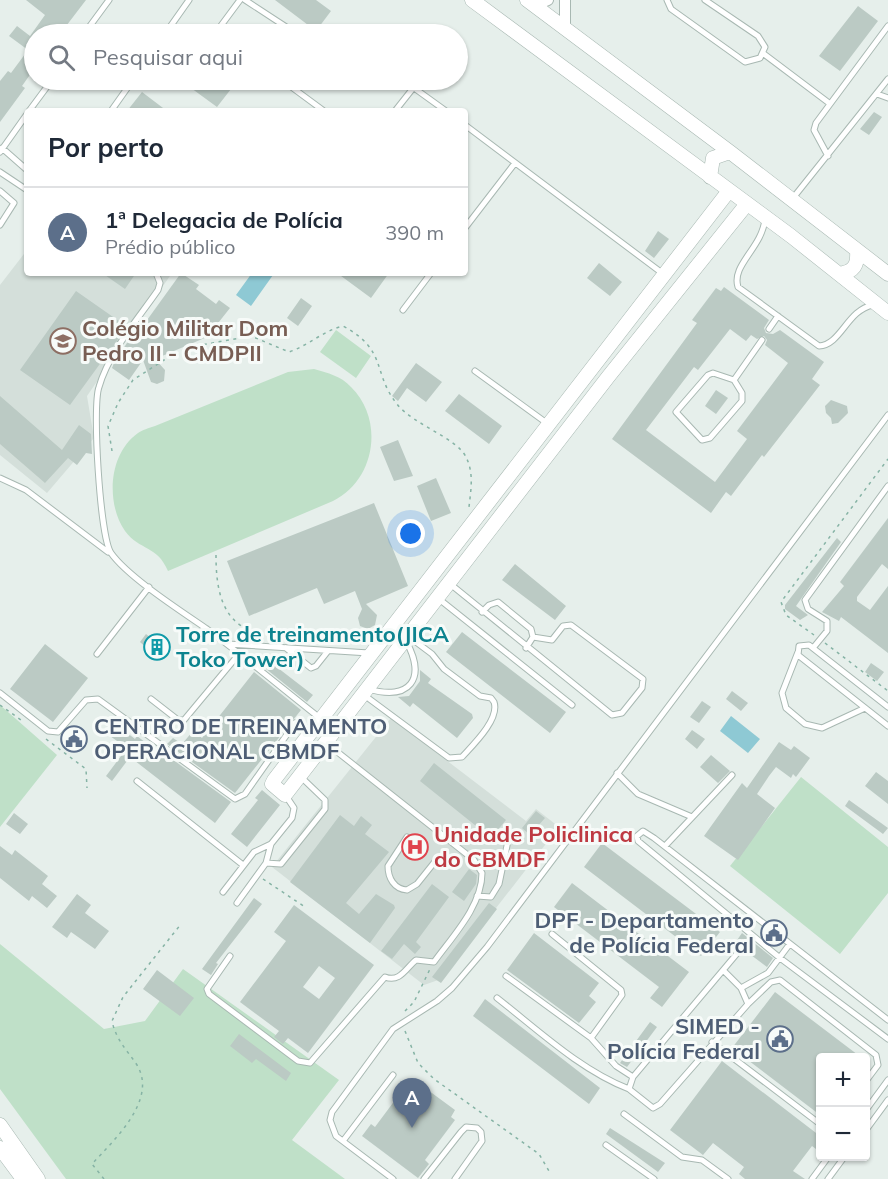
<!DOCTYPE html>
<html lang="pt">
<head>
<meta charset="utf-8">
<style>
	body { margin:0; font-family:Mulish,sans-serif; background:#f2f2f3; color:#1f2937 }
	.controls { position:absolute; right:18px; bottom:18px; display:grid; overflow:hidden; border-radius:6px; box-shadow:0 2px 4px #0004 }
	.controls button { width:54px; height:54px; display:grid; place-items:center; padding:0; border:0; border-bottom:2px solid #e0e1e3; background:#fff; color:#1f2937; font:30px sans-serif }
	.you { position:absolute; left:411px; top:534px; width:21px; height:21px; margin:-15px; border:4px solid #fff; border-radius:50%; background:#1a73e8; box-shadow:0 0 0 9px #1a73e833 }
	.badge { display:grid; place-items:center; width:39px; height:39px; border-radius:50%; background:#7f5249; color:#fff; font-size:20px; font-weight:700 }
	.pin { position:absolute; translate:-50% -50px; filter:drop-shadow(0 2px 3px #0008) }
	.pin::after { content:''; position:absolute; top:32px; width:21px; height:18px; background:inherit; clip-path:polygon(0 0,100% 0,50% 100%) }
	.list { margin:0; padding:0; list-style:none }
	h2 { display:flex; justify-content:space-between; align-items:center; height:78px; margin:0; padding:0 24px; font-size:26px }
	h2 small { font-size:20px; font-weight:400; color:#747a83 }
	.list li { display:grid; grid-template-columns:39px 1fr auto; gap:18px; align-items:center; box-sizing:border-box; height:90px; padding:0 24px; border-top:2px solid #e0e1e3 }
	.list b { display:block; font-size:22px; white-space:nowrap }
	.list p { margin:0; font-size:20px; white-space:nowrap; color:#747a83 }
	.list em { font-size:20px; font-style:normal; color:#747a83 }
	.icon { flex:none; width:33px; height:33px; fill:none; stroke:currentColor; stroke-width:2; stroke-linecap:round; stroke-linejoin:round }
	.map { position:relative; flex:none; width:888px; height:1179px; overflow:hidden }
	.search { position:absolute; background:#fff; box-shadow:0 2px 4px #0004; left:24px; top:24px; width:444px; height:66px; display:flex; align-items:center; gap:15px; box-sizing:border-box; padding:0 21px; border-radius:33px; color:#747a83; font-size:22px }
	.panel { position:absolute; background:#fff; box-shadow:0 2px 4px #0004; left:24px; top:108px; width:444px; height:168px; border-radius:6px }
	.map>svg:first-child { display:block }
	.built { fill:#d4dfda }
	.green { fill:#bfe0c8 }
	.water { fill:#8ec9d4 }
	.building { fill:#bbcac4; fill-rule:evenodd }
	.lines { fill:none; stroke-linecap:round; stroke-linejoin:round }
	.service-casing { stroke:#a8b8b2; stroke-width:7 }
	.minor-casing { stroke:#a8b8b2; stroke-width:12 }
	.tertiary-casing { stroke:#a8b8b2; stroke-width:15 }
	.path { stroke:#86b3a5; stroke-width:1.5; stroke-dasharray:3 4.5; stroke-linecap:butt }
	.service { stroke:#fff; stroke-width:5 }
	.minor { stroke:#fff; stroke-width:10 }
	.tertiary { stroke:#fff; stroke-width:14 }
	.labels { text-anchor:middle; stroke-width:6; stroke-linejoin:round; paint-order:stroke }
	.education-label { font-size:22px; font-weight:bold; fill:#785e54; stroke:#f7fbf9; text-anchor:start }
	.culture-label { font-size:22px; font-weight:bold; fill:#0d838f; stroke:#f7fbf9; text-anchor:start }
	.service-label { font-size:22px; font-weight:bold; fill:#4e5e75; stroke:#f7fbf9; text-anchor:end }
	.health-label { font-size:22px; font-weight:bold; fill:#be3a42; stroke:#f7fbf9; text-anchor:start }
</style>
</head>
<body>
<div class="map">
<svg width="888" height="1179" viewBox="0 0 888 1179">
	<rect width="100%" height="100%" fill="#e6efeb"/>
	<path class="built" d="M 27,250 L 27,273 L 172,273 L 87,396 L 94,438 L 47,493 L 0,455 L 0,285 Z
		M 391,718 L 526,821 L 536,809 L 559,827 L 441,979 L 424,985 L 272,867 Z"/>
	<path class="green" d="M 336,330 L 371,356 L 356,378 L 320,352 Z
		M 314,369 C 328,373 341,376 351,387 C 385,420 375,481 333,501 L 168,571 C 157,545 140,551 125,531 C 106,504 108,454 138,433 C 142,430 149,428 155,426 L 288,372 Z
		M 0,705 L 57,755 L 0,827 Z
		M 801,777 L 888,847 L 888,893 L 840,954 L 730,866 Z
		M 0,944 L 104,1029 L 145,1021 L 183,969 L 339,1080 L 292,1140 L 345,1179 L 66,1179 L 0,1089 Z"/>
	<path class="water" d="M 252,273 L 273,275 L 251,306 L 236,295 Z
		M 731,716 L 760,739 L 748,753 L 720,731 Z"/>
	<path class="building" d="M 26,0 L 86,0 L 60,34 L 34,34 L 34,69 L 22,86 L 25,88 L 0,122 L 0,81 L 8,71 L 11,73 L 28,50 L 9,36 L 17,26 L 30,36 L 45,15 Z
		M 275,0 L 316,0 L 331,11 L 316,31 Z
		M 858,6 L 878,21 L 840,71 L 819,56 Z
		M 180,80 L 238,80 L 217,107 Z
		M 142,92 L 167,111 L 127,111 Z
		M 874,112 L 882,117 L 869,135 L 860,129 Z
		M 658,231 L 669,239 L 654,258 L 645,251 Z
		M 599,263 L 622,282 L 610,296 L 587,278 Z
		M 102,273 L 136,273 L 125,289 Z
		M 181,273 L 199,285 L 196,289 L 216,304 L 219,300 L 230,308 L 207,337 L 155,359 L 165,370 L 164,381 L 157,384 L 151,382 L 143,360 L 129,380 L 112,368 L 114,363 L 134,332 L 137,334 Z
		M 337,273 L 389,273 L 371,298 Z
		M 724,287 L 769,320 L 764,328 L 766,333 L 773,334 L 780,330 L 824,362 L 812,379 L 820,385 L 764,457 L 762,455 L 731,496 L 726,492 L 711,513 L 612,439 L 697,323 L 692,320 L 716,288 L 721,291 ZM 730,329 L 746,341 L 751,335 L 757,339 L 764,336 L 767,340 L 765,345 L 788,363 L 737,431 L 747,439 L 715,482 L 646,430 L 694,367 L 698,370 Z
		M 76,291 L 126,326 L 104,362 L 102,361 L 70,405 L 20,370 Z
		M 301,298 L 312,306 L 298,326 L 287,318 Z
		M 416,363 L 442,382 L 426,402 L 407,388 L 398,401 L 392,396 Z
		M 716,390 L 728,398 L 716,414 L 705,406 Z
		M 459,394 L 502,426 L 489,444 L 445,411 Z
		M 0,396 L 62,450 L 79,425 L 91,434 L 92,454 L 86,453 L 77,465 L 68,458 L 45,483 L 0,444 Z
		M 831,400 L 847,406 L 848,413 L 838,423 L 832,424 L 831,418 L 826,413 L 825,406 Z
		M 398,440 L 413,476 L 394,481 L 380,447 Z
		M 436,478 L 451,513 L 431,521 L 417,486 Z
		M 374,503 L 408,586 L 366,604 L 377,615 L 375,625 L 368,629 L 360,626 L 358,618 L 362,609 L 355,591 L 324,604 L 317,588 L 249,616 L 227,561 Z
		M 888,518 L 888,569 L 882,564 L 857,597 L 857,601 L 870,610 L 888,586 L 888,653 L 841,617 L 839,621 L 822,612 L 844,586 L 840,582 Z
		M 837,538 L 841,542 L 796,606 L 808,615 L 800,620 L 785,609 L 785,605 Z
		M 515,564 L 566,606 L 555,620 L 502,580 Z
		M 462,632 L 566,712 L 550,733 L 446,652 Z
		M 146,634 L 152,639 L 155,635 L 169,646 L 159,659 L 140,642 Z
		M 45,644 L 88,678 L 53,722 L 10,689 Z
		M 265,658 L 313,695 L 307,702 L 260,664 Z
		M 871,663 L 884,672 L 877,681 L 865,672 Z
		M 420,670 L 431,679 L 428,683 L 472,714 L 473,718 L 457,738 L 413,703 L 410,707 L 398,697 L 409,696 L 420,681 Z
		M 254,672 L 301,710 L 235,793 L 167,744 L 173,738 L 182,744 L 193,731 L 202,738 Z
		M 732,691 L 748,703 L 741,711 L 726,699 Z
		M 702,701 L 711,707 L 699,723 L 690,717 Z
		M 118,726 L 135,739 L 137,736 L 159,753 L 161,751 L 231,802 L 215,823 L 130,757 L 112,781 L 106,776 L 127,748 L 110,736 Z
		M 692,730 L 705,739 L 697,749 L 685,739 Z
		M 779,742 L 791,750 L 794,746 L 810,758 L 796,777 L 793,774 L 791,778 L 776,767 L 769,776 L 757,794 L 775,808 L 738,860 L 704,836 L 742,783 L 747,788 Z
		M 711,755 L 730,771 L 718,783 L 700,767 Z
		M 434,763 L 506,820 L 491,838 L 420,781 Z
		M 876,772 L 888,781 L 888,804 L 865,786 Z
		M 262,790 L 280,805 L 247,847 L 231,834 L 258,800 L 255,798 Z
		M 849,800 L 888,828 L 883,834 L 845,806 Z
		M 536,811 L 545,818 L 530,835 L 522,828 Z
		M 14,813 L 28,824 L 20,834 L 6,824 Z
		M 340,815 L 354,826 L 361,816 L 372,825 L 365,834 L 389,852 L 346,903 L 359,914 L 376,894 L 394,905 L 395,908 L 370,943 L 290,882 Z
		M 602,843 L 720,932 L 701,956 L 584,867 Z
		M 0,846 L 12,855 L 15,850 L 48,876 L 42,884 L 57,896 L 47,908 L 32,896 L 29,901 L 0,878 Z
		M 469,869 L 477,875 L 476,884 L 464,901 L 452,892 Z
		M 572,883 L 689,972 L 662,1007 L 650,998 L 659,987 L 554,907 Z
		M 432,884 L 449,897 L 416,942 L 421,947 L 415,954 L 404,944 L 392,959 L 381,951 Z
		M 77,894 L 91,905 L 85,913 L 109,931 L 95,949 L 71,932 L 67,938 L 52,927 Z
		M 254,898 L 262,904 L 216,963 L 218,964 L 211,975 L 202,969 Z
		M 489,903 L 497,909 L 441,983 L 432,977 Z
		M 294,905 L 374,965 L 308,1053 L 288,1038 L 283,1044 L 274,1037 L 279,1031 L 240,1002 L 286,941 L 274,932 ZM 319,966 L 335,978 L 319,999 L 303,987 Z
		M 534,933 L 599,983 L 589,996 L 596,1002 L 579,1023 L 507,970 Z
		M 742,933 L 773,958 L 767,967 L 735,943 Z
		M 157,970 L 194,998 L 180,1016 L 143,989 Z
		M 775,992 L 862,1058 L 820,1058 L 820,1115 L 732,1048 Z
		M 485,999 L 600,1088 L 589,1104 L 473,1016 Z
		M 650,1022 L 657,1027 L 627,1067 L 620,1063 Z
		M 239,1034 L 291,1073 L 286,1081 L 256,1059 L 252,1063 L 230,1046 Z
		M 722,1061 L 820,1136 L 820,1152 L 812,1146 L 793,1171 L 805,1179 L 745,1179 L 739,1174 L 744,1167 L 713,1143 L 703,1155 L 670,1130 Z
		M 421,1085 L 455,1110 L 451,1117 L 455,1120 L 425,1160 L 429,1164 L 418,1178 L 362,1136 L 371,1124 L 375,1127 L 401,1092 L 405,1096 L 412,1087 L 416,1091 Z
		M 610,1128 L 665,1163 L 658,1172 L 606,1134 Z"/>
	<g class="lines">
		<g class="service-casing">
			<path id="service" d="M 245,0 L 297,34
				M 667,0 L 671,9 L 745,62 L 760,58 L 765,47 L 758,36 L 705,0
				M 84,34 L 109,0
				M 165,34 L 189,0
				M 222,34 L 217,31 L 240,0
				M 336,34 L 338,34
				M 764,54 L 829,103
				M 282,80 L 324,111
				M 403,80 L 446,111
				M 877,94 L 888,98
				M 29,111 L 52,80
				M 111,111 L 133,80
				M 395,111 L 414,87
				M 465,125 L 662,273
				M 2,148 L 27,170
				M 0,152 L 27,114
				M 828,156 L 814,130 L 816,123 L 888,26
				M 0,172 L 27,190
				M 0,191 L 14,203 L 0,225
				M 793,198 L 888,79
				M 765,219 C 762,248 731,265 738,287 L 819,346 C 841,345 847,310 873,305
				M 465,228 L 515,163
				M 156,273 L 160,283 L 158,290 C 138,319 109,352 99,387 C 92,406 100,537 111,553 C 128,577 181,611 207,629 C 246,658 283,689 321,719
				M 403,310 L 431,273
				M 769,329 L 778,316
				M 475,371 L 548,424
				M 713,373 L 734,380 L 742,393 L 742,401 L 710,438 L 702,440 L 676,412 L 708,375 Z
				M 734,380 L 762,340
				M 0,478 L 26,490 L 108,552
				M 449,583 L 612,715 L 622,713 L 642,688 L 643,679 L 571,625 L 563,626 L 552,640 L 533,637
				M 439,599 L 572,705
				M 482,612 L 489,605 L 498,602 L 531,629 L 533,637 L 526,648
				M 228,644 L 369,653
				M 286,648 L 311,668 L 316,666 L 328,651
				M 813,648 L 827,631 L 827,621 L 808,609 L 805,600 L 888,486
				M 798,652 L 782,693 L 786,708 L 805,724 L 822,728 L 865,708
				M 97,654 L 149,587
				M 368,689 C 410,701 427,679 406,641
				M 0,693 L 48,731 L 58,732 L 86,700 L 98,699 L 235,799 L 245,794 L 295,723
				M 364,695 L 449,758 L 462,757 C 473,745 500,719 494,702 L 491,698 L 480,696 L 444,669 L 432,654 L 408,636
				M 151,699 L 178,720 L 184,720 L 239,654
				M 888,707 L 809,645 L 799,646 L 798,655 L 888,726
				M 617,773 L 638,794 L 692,817
				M 137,781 L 243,865
				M 407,837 L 388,866 C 388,878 394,889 407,890 L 417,884 L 437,859
				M 665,846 L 732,775
				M 266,863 L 281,864 L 325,809 L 325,800 L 301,777
				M 223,892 L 254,852 L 271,844
				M 477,896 L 491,897 L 499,884 L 509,836
				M 237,903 L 266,863 L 271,844 L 292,818 L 294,808 L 286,796
				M 552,934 L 621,990 L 622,995 L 591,1038
				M 230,956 L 207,989 L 209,994 L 298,1061 L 310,1063 L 385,977 C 400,983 406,968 416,960 L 434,962 C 452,937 482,906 482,873 L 474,860 L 326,743
				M 724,971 L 741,988 L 748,1004 L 660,1104 L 653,1108 L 629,1089 L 633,1077 L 740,950
				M 506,976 L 591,1038 L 616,1066 L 633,1077
				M 741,988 L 768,973 L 789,945
				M 497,998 C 538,1030 580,1070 629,1089
				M 748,1004 L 771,982 L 780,980 L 876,1055 L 878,1065 L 866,1081
				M 888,1020 L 654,838 L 643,831 L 637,836 L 638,841 L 780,958 L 888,1039
				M 712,1042 L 820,1124
				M 866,1110 L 888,1080
				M 624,1114 L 682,1157 L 702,1160 L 728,1179
				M 866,1130 L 888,1100
				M 343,1141 L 393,1075
				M 606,1145 L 654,1179
				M 393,1179 L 336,1136 L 330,1120 L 332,1112 L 393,1029 L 437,1001 L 452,988 L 487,947 L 888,415
				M 424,1179 L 461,1132 L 466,1127 L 477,1128 L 481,1132 L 482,1141 L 455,1179
				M 812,1179 L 829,1156
				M 828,1179 L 845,1156"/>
		</g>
		<g class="minor-casing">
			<path id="minor" d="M 535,6 L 548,0
				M 565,29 L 565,0"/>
		</g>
		<g class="tertiary-casing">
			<path id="tertiary" d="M 472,0 L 791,236 L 888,313
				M 527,0 L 730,152 L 888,274
				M 710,177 L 713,158 L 730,152
				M 728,192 L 274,780 L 272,784 L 285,795 L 608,377 L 746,205
				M 839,274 C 854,272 858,265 857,251
				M 0,1125 L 38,1179
				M 0,1148 L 23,1179"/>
		</g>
		<path class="path" d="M 112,451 L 108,426 L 118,403 L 133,380 L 164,360 L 201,345 L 251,336 L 289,352 C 309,345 323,331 343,326 C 388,350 372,373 397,404 C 412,424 457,438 466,457 C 474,473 471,489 469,507
			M 216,555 C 216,585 220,620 252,631 L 354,639 L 370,637
			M 814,635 L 786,615 L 781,602 L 888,459
			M 825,643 L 888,691
			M 0,705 L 21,720
			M 46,739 L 86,769 L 87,788
			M 263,879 L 305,907
			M 405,1011 L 414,1002 L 430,969
			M 405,1031 L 418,1063 L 434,1079 L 539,1154 L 549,1171
			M 104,1179 L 92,1164 C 114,1140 158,1100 137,1065 C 127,1050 116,1040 112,1021 L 123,997 L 181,924"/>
		<use href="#service" class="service"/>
		<use href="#minor" class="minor"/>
		<use href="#tertiary" class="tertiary"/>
	</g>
	<defs>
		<g id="university-ring" transform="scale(1.35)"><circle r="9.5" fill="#f7fbf9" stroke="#8d6e63" stroke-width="1.5"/><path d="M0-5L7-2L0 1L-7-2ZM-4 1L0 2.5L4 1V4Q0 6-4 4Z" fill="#8d6e63"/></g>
		<g id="building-ring" transform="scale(1.35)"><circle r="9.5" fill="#f7fbf9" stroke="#0f9aa8" stroke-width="1.5"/><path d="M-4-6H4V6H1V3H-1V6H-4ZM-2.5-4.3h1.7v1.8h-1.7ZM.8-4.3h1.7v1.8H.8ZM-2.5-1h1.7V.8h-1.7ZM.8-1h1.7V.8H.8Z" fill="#0f9aa8"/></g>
		<g id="civic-ring" transform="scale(1.35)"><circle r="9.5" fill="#f7fbf9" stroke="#5c6f8a" stroke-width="1.5"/><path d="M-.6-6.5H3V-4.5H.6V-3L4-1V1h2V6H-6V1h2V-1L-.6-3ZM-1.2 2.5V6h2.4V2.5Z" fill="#5c6f8a"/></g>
		<g id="hospital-ring" transform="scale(1.35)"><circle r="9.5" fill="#f7fbf9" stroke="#e0444e" stroke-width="1.5"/><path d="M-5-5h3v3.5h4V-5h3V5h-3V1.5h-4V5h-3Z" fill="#e0444e"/></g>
	</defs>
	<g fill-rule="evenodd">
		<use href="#university-ring" x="63" y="341"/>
		<use href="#building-ring" x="157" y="647"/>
		<use href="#civic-ring" x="74" y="739"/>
		<use href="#hospital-ring" x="415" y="847"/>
		<use href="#civic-ring" x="774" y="933"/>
		<use href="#civic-ring" x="780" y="1039"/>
	</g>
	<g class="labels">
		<g class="education-label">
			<text x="82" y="336">Colégio Militar Dom<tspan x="82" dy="25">Pedro II - CMDPII</tspan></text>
		</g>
		<g class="culture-label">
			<text x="176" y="642">Torre de treinamento(JICA<tspan x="176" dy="25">Toko Tower)</tspan></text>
		</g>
		<g class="service-label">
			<text x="94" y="734" text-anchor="start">CENTRO DE TREINAMENTO<tspan x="94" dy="25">OPERACIONAL CBMDF</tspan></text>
			<text x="754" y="928">DPF - Departamento<tspan x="754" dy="25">de Polícia Federal</tspan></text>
			<text x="760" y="1034">SIMED -<tspan x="760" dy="25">Polícia Federal</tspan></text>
		</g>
		<g class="health-label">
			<text x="434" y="842">Unidade Policlinica<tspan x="434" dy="25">do CBMDF</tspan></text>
		</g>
	</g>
</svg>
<div class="controls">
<button>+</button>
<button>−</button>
</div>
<div class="you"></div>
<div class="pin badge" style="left:412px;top:1128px;background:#5c6f8a">A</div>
<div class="search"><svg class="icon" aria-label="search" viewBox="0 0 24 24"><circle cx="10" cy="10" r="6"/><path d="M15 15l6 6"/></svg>Pesquisar aqui</div>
<section class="panel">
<h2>Por perto<small></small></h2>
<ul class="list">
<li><span class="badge" style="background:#5c6f8a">A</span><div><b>1ª Delegacia de Polícia</b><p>Prédio público</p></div><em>390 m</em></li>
</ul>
</section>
</div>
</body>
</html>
